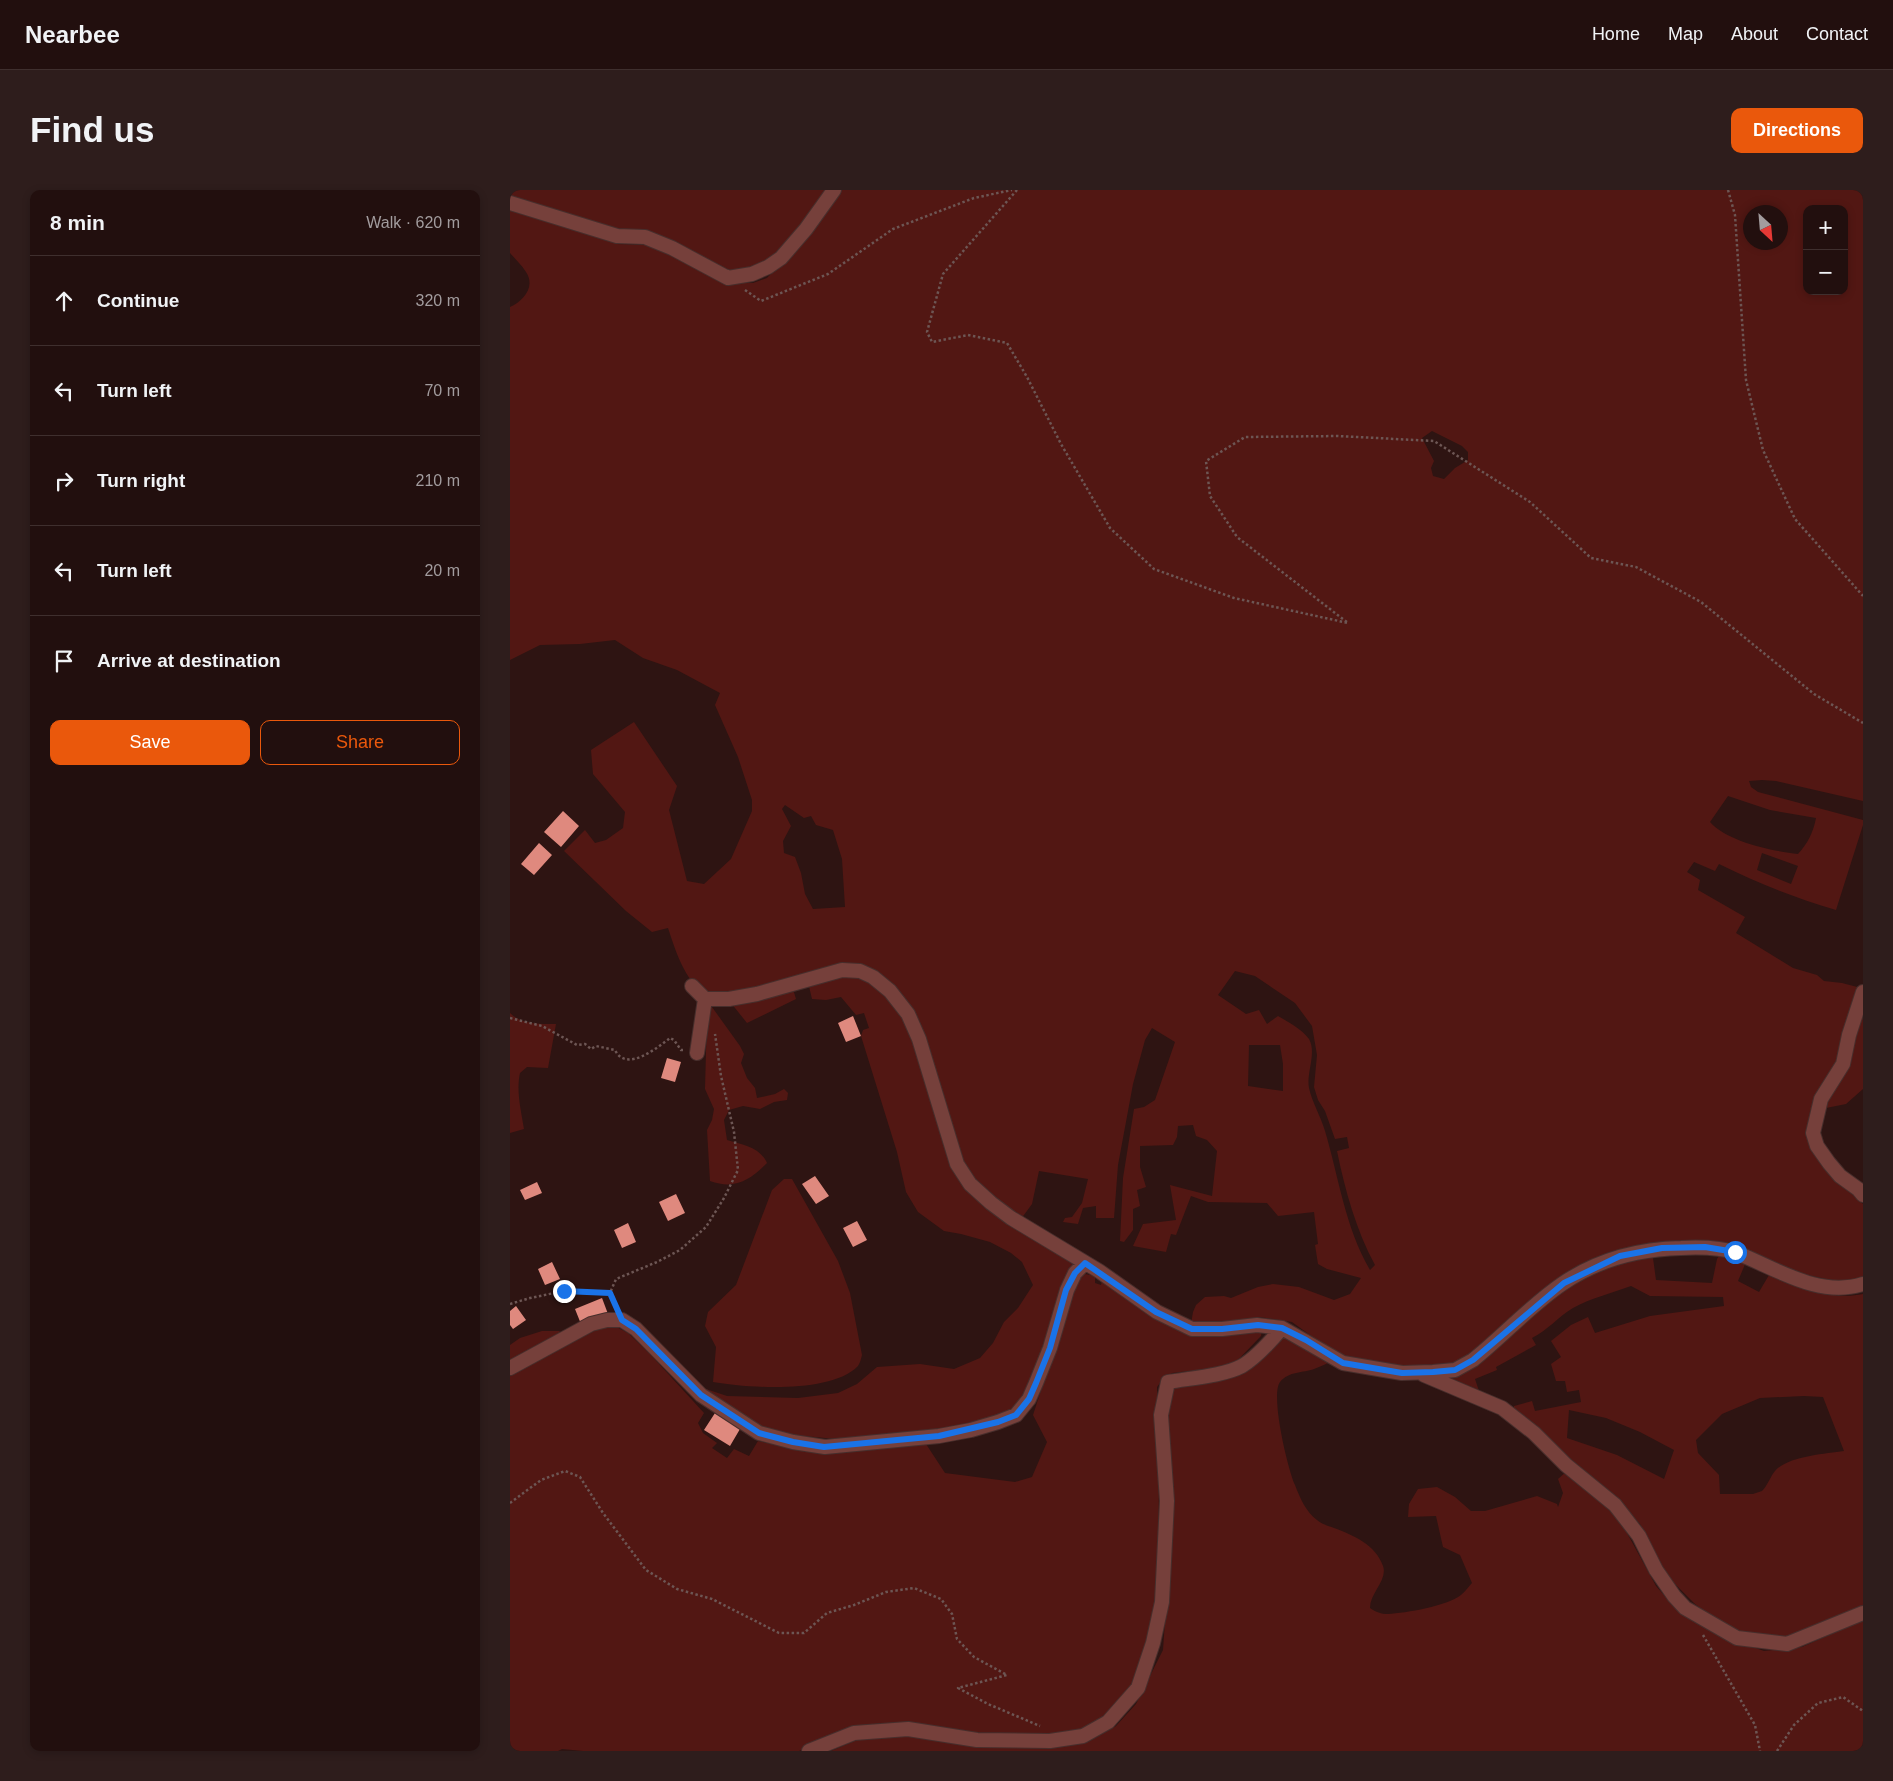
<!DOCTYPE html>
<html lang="en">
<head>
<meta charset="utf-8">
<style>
	body { margin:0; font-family:Arial,sans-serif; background:#2e1d1c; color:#f1f3f6 }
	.controls { position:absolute; right:15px; top:15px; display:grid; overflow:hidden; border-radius:10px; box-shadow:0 2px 8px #0003 }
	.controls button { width:45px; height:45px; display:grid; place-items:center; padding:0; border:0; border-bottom:1px solid #3f2f2e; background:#220f0e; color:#f1f3f6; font:25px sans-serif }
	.compass { position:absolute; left:1233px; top:15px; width:45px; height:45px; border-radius:50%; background:#220f0e; box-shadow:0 2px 8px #0003; rotate:154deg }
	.stop { position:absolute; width:15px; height:15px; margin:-11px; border:4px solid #1a73e8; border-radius:50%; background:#fff }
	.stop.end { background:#1a73e8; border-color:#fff; box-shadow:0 1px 5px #0008 }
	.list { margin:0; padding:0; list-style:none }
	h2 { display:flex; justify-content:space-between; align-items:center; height:65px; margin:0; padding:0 20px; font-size:21px }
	h2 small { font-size:16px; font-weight:400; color:#a29c9e }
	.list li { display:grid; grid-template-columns:32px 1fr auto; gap:15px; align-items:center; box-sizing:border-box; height:90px; padding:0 20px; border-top:1px solid #3f2f2e }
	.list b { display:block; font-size:19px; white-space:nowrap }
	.list em { font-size:16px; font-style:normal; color:#a29c9e }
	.actions { display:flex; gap:10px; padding:15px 20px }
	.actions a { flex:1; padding:11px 0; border:1px solid #ea580c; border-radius:10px; text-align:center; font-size:18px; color:#ea580c }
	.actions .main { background:#ea580c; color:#fff }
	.icon { flex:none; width:28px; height:28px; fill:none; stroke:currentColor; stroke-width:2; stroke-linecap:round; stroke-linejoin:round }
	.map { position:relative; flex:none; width:1353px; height:1561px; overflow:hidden; border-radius:10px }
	header { display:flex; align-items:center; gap:30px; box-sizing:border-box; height:70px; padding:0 25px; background:#220f0e; border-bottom:1px solid #3f2f2e }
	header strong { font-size:24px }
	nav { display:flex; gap:28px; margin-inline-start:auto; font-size:18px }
	.intro { display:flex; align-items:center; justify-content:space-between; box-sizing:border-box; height:120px; padding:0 30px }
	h1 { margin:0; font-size:35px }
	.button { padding:12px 22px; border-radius:10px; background:#ea580c; color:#fff; font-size:18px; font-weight:700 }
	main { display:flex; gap:30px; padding:0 30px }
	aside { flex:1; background:#220f0e; border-radius:10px; box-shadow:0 2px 8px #0003 }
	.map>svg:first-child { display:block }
	.green { fill:#521713; fill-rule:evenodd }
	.building { fill:#df897e }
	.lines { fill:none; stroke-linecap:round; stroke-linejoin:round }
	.minor-casing { stroke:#472e2c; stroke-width:16 }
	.path { stroke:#6d5654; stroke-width:2.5; stroke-dasharray:2.5 2.5; stroke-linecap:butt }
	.minor { stroke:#76403b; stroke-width:14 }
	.route { stroke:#1a73e8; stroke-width:6 }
</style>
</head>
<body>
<header>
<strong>Nearbee</strong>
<nav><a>Home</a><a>Map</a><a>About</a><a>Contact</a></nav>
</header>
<div class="intro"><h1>Find us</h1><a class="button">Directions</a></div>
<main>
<aside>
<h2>8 min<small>Walk · 620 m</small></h2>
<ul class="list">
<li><svg class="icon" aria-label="ahead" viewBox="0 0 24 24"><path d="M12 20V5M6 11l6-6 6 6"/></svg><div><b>Continue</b></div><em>320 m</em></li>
<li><svg class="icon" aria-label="left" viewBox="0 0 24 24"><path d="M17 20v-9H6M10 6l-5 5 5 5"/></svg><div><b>Turn left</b></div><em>70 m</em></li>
<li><svg class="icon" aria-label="right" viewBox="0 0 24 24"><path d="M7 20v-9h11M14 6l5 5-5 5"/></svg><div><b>Turn right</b></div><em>210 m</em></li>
<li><svg class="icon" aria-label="left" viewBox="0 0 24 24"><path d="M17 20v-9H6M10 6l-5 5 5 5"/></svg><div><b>Turn left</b></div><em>20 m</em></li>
<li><svg class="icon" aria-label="arrive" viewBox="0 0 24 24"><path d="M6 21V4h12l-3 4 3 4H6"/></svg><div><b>Arrive at destination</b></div></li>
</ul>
<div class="actions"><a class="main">Save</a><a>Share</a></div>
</aside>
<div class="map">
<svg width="1353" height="1561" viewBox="0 0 1353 1561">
	<rect width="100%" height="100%" fill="#2e1412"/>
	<path class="green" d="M 0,0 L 316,0 L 288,39 L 268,63 L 246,77 L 221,84 L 107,42 L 0,8 Z
		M 329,0 L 1353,0 L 1353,611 L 1266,591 L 1252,590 L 1239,591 L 1241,597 L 1248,602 L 1353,630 L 1353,635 L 1326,720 C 1285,708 1247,693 1209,674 L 1205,681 L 1184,672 L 1177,682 L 1190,690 L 1188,700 L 1235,727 L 1226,743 L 1283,778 L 1307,785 L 1314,791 L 1332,793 L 1351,798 L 1326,880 L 1300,921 L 1299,947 L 1336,997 L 1353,1014 L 1353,1088 L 1336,1093 L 1297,1085 L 1269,1077 L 1225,1053 L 1198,1051 L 1084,1074 L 961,1168 L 941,1177 L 888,1177 L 829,1166 L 782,1132 L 750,1127 L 726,1131 L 681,1134 L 683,1122 L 686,1115 L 695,1107 L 714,1106 L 721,1108 L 748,1097 L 763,1094 L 789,1097 L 824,1110 L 840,1104 L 851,1088 L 817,1079 L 808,1074 L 805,1055 L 808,1054 L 804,1022 L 768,1026 L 757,1013 L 698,1012 L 681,1006 L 666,1045 L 661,1044 L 656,1062 L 623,1056 L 633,1034 L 666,1030 L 660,995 L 702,1006 L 707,961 L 697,950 L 686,946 L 683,935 L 668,936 L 667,947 L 663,955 L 630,956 L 630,977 L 636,997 L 627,1000 L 630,1016 L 623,1019 L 623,1040 L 614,1052 L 610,1051 L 613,988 L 624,919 L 634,917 L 645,910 L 665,852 L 642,838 L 635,850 L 623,894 L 608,975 L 604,1028 L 586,1028 L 586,1016 L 573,1018 L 568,1034 L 553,1032 L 555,1028 L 562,1027 L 572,1013 L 578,989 L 529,981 L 522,1014 L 511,1029 L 488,1014 L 456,980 L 420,865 L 365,782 C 338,785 311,787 285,791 C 261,794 215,809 194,801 C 175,793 164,756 158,738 L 142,742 L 116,721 L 54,661 L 75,640 L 85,653 L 96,650 L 113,638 L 115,622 L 83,584 L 81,560 L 124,532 L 167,596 L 159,620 L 177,691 L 194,694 L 221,669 L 242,621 L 242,610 L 228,567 L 205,515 L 210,503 L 167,480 L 133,468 L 105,450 L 70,454 L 30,455 L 0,470 L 0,117 C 13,111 26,97 16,82 C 12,75 5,69 0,63 L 0,19 L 76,42 L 107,54 L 138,55 L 164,66 L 212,93 L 243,93 L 257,88 L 299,43 ZM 1297,19 L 1334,19 L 1334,101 L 1297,101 ZM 1240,22 L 1270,22 L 1270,52 L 1240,52 ZM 922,241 L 952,256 L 958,262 L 958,270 L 945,278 L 934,289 L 923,286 L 921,278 L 924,271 L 912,248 ZM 1218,606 L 1260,620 L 1306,628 C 1303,643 1298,653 1288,664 C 1262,661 1218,652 1200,632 ZM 275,615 L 294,628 L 301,626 L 306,635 L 323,640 L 332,669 L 335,717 L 303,719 L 295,704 L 291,683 L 285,667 L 274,663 L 273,651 L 281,636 L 272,619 ZM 1252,663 L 1288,676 L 1281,694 L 1247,680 ZM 725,781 L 745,786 L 785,813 L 802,836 L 807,865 L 804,897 L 808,910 L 815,921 L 825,949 L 837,947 L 839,958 L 827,961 C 835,1000 846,1040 865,1075 L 860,1080 C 835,1037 829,988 815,941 C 811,927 802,912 799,898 C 796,883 807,863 799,849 C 792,839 778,832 768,826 L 757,834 L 749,820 L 736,824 L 708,805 ZM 739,855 L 770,855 L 773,874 L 773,901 L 738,896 Z
		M 325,783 L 354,785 L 375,799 L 397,828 L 446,983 L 563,1071 L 563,1077 L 523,1191 L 499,1227 L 412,1244 L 326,1249 L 261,1243 L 187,1196 L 217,1206 L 288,1208 L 328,1203 L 347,1194 L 367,1177 L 410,1174 L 444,1179 L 470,1168 L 483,1153 L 494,1132 L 508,1118 L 523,1095 L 512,1072 L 501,1063 L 480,1052 L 451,1044 L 434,1041 L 408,1022 L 396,1002 L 387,962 L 351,846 L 353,840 L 359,838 L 354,823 L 346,825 L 331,807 L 316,810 L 302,809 L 298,792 Z
		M 283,799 L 286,809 L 237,833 L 221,813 Z
		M 1353,810 L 1353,899 L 1336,914 L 1311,919 Z
		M 202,817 L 230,856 L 234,864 L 231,873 L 237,888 L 245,898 L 247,908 L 265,904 L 274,899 L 278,903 L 277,910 L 264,912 L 250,919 L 233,916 L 219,920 L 214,930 L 217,950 C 233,955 250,957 257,973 C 240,990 225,1000 200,991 L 197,940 L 202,930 L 204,919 L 195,899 L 197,825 Z
		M 0,823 C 12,835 30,834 46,834 L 38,878 L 17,877 L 10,883 C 6,901 11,920 14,939 L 0,943 Z
		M 274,989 L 282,989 L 328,1071 L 340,1103 L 352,1165 C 351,1169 350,1173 348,1176 C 321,1204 238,1198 203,1192 L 206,1157 L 195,1136 L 198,1122 L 226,1095 L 262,1000 Z
		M 1210,1064 L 1236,1072 L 1228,1091 L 1249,1102 L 1259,1085 C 1288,1096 1322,1111 1353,1104 L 1353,1418 L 1281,1447 L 1249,1448 L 1214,1436 L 1185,1414 L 1163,1392 L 1148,1373 L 1130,1334 L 1098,1301 L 1004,1220 L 1004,1216 L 1022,1211 L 1025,1221 L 1071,1212 L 1069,1200 L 1057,1202 L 1055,1191 L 1046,1191 L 1041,1174 L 1051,1167 L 1041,1151 L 1061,1135 L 1078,1127 L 1085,1143 L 1140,1126 L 1214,1116 L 1213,1107 L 1140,1106 L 1121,1096 C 1102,1103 1081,1108 1063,1118 C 1048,1127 1038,1140 1022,1148 L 1026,1155 L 986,1177 L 987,1180 L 965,1189 L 970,1204 L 934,1186 C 957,1169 981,1151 1004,1134 C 1045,1104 1090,1067 1143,1068 L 1146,1090 L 1202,1093 L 1207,1069 ZM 1294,1206 L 1313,1207 L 1334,1261 C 1315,1264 1278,1266 1265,1281 C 1260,1287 1258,1295 1252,1301 L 1243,1304 L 1210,1304 L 1209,1285 L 1188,1263 L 1186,1250 L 1212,1224 L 1250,1208 ZM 1059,1220 L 1096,1228 L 1130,1242 L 1164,1260 L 1154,1289 L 1107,1265 L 1057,1248 Z
		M 575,1084 L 585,1086 L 585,1093 L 591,1095 L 592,1091 L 618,1109 L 679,1144 L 752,1140 L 751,1146 L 725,1173 L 704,1178 L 662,1183 L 653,1189 L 647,1197 L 649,1291 L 648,1391 L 643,1439 L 638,1460 L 617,1506 L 602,1526 L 572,1541 L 545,1546 L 486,1545 L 384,1533 L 364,1534 L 343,1540 L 289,1561 L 73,1561 L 52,1559 L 48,1561 L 0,1561 L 0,1184 L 77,1138 L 101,1134 L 118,1143 L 139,1163 L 194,1223 L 188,1233 L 193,1243 L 207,1253 L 202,1258 L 217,1268 L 224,1259 L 239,1266 L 248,1251 C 303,1264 360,1258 416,1254 L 435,1283 L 505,1292 L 522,1287 L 537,1252 L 523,1225 L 568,1087 Z
		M 32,1141 L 49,1141 L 54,1144 L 0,1176 L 0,1155 L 10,1148 Z
		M 778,1142 L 819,1170 L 818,1173 C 814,1175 809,1177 804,1179 C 793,1183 779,1181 770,1192 C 760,1205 778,1280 785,1295 C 790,1308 796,1322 807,1330 C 811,1334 819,1336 824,1338 C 843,1345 866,1355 873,1376 C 878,1390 860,1403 860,1418 C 866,1422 871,1424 878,1424 C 896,1423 937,1416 951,1405 C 955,1402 959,1396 962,1393 L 950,1365 L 933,1357 L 926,1326 L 898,1327 L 899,1314 L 908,1299 L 927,1297 L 945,1307 L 961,1321 L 975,1321 L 1027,1306 L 1047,1314 L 1048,1317 L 1053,1303 L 1048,1289 L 1057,1281 L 1098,1317 L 1111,1332 L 1146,1396 L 1159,1411 L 1203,1443 L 1254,1461 L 1292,1457 L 1353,1430 L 1353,1561 L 321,1561 L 354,1547 L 383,1543 L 551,1556 L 580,1551 L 606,1536 L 626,1514 L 653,1460 L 657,1402 L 657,1213 L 663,1196 L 698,1191 Z"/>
	<path class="building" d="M 53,621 L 69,636 L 51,657 L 34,642 Z
		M 29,653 L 42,665 L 24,685 L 11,674 Z
		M 343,826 L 351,846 L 336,852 L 328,833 Z
		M 157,868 L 171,872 L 165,892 L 151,888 Z
		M 305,986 L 319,1006 L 306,1014 L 292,994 Z
		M 27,992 L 32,1003 L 15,1010 L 10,1000 Z
		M 166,1004 L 175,1023 L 158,1031 L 149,1012 Z
		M 347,1031 L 357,1050 L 343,1057 L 333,1038 Z
		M 118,1033 L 126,1052 L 112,1058 L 104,1040 Z
		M 42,1072 L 50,1089 L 35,1095 L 28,1079 Z
		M 92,1108 L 98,1124 L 71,1134 L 65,1119 Z
		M 6,1116 L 16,1130 L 3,1139 L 0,1135 L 0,1121 Z
		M 205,1223 L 230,1239 L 220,1256 L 194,1240 Z"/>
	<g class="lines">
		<g class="minor-casing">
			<path id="minor" d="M 0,13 L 107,46 L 135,47 L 162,58 L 218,88 L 242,84 L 258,77 L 271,68 L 296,39 L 324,0
				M 182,796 L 195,809 L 219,809 L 247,804 L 332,780 L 350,781 L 363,787 L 380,801 L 398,824 L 409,849 L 447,974 L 460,994 L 481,1013 L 501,1028 L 589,1081 L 647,1122 L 682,1139 L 712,1139 L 747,1135 L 772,1138 L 833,1173 L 892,1183 L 923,1182 L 945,1180 L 963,1170 C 993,1146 1020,1116 1052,1094 C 1087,1070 1129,1059 1171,1058 C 1189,1057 1209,1057 1227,1063 C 1267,1079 1309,1108 1353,1094
				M 1353,802 L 1339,845 L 1333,874 L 1311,909 L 1303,943 L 1307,956 L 1319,973 L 1330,986 L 1348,999 L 1353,1005
				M 187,863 L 195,809
				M 0,1178 L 81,1134 L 97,1130 L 112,1130 L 126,1139 L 191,1205 L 249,1243 L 283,1252 L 315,1257 L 429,1246 L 461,1240 L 488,1232 L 506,1225 L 519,1209 L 526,1193 L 540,1158 L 557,1100 L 565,1083 L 575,1073
				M 914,1185 L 992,1218 L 1024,1243 L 1056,1275 L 1105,1315 L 1129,1346 L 1146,1380 L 1164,1406 L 1175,1418 L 1227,1448 L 1277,1454 L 1353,1423
				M 299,1561 L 344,1543 L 398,1539 L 467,1550 L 540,1551 L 573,1546 L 598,1532 L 628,1498 L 643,1453 L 652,1412 L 657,1311 L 651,1225 L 658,1192 C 680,1188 713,1186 732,1176 C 747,1167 761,1151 772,1138"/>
		</g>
		<path class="path" d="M 507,0 L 433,84 L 417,142 L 422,152 L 458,145 L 497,153 L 517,187 L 551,254 L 600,338 L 644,379 L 724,408 L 838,433 L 727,347 L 700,306 L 696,271 L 735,247 L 828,246 L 924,251 L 1020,312 L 1081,368 L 1126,377 L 1191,412 L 1304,504 L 1353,533
			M 1218,0 L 1225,25 L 1236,190 L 1253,260 L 1285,329 L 1353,406
			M 235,100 L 251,111 L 318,84 L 383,39 L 464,8 L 502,0
			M 0,828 L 32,836 L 67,855 L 75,854 L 81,859 L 86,856 L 105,860 C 116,883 147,858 160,848 L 164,850 L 171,860 L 173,860
			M 0,1114 L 20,1108 L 54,1101 L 100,1103
			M 105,1115 L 100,1103 L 106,1089 L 147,1072 L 170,1060 L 196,1037 L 214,1008 L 228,980 L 224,942 L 211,886 L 205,844
			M 0,1313 L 31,1290 L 55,1281 L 70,1287 L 93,1323 L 136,1380 L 167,1399 L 202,1409 L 269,1443 L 294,1443 L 317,1423 L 344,1415 L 376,1402 L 404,1398 L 431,1409 L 442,1424 L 447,1449 L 464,1467 L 497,1485 L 448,1498 L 478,1514 L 530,1536
			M 1193,1445 L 1245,1535 L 1250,1561
			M 1267,1561 L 1284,1535 L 1308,1513 L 1333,1507 L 1353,1521"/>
		<use href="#minor" class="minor"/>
	</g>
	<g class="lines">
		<path class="route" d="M 54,1101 L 100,1103 L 112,1130 L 126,1139 L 191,1205 L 249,1243 L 283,1252 L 314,1257 L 429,1246 L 488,1232 L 506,1225 L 519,1209 L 526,1193 L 540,1158 L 556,1100 L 565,1083 L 575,1073 L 646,1122 L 682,1139 L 712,1139 L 748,1135 L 772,1138 L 796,1150 L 833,1173 L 892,1183 L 923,1182 L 945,1180 L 963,1170 L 1054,1093 L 1110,1066 L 1152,1058 L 1195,1057 L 1225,1062"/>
	</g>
</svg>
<div class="controls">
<button>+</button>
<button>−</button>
</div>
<svg class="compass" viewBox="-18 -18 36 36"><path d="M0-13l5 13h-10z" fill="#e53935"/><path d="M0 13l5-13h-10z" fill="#a29c9e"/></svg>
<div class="stop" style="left:1225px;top:1062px"></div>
<div class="stop end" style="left:54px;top:1101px"></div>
</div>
</main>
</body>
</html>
